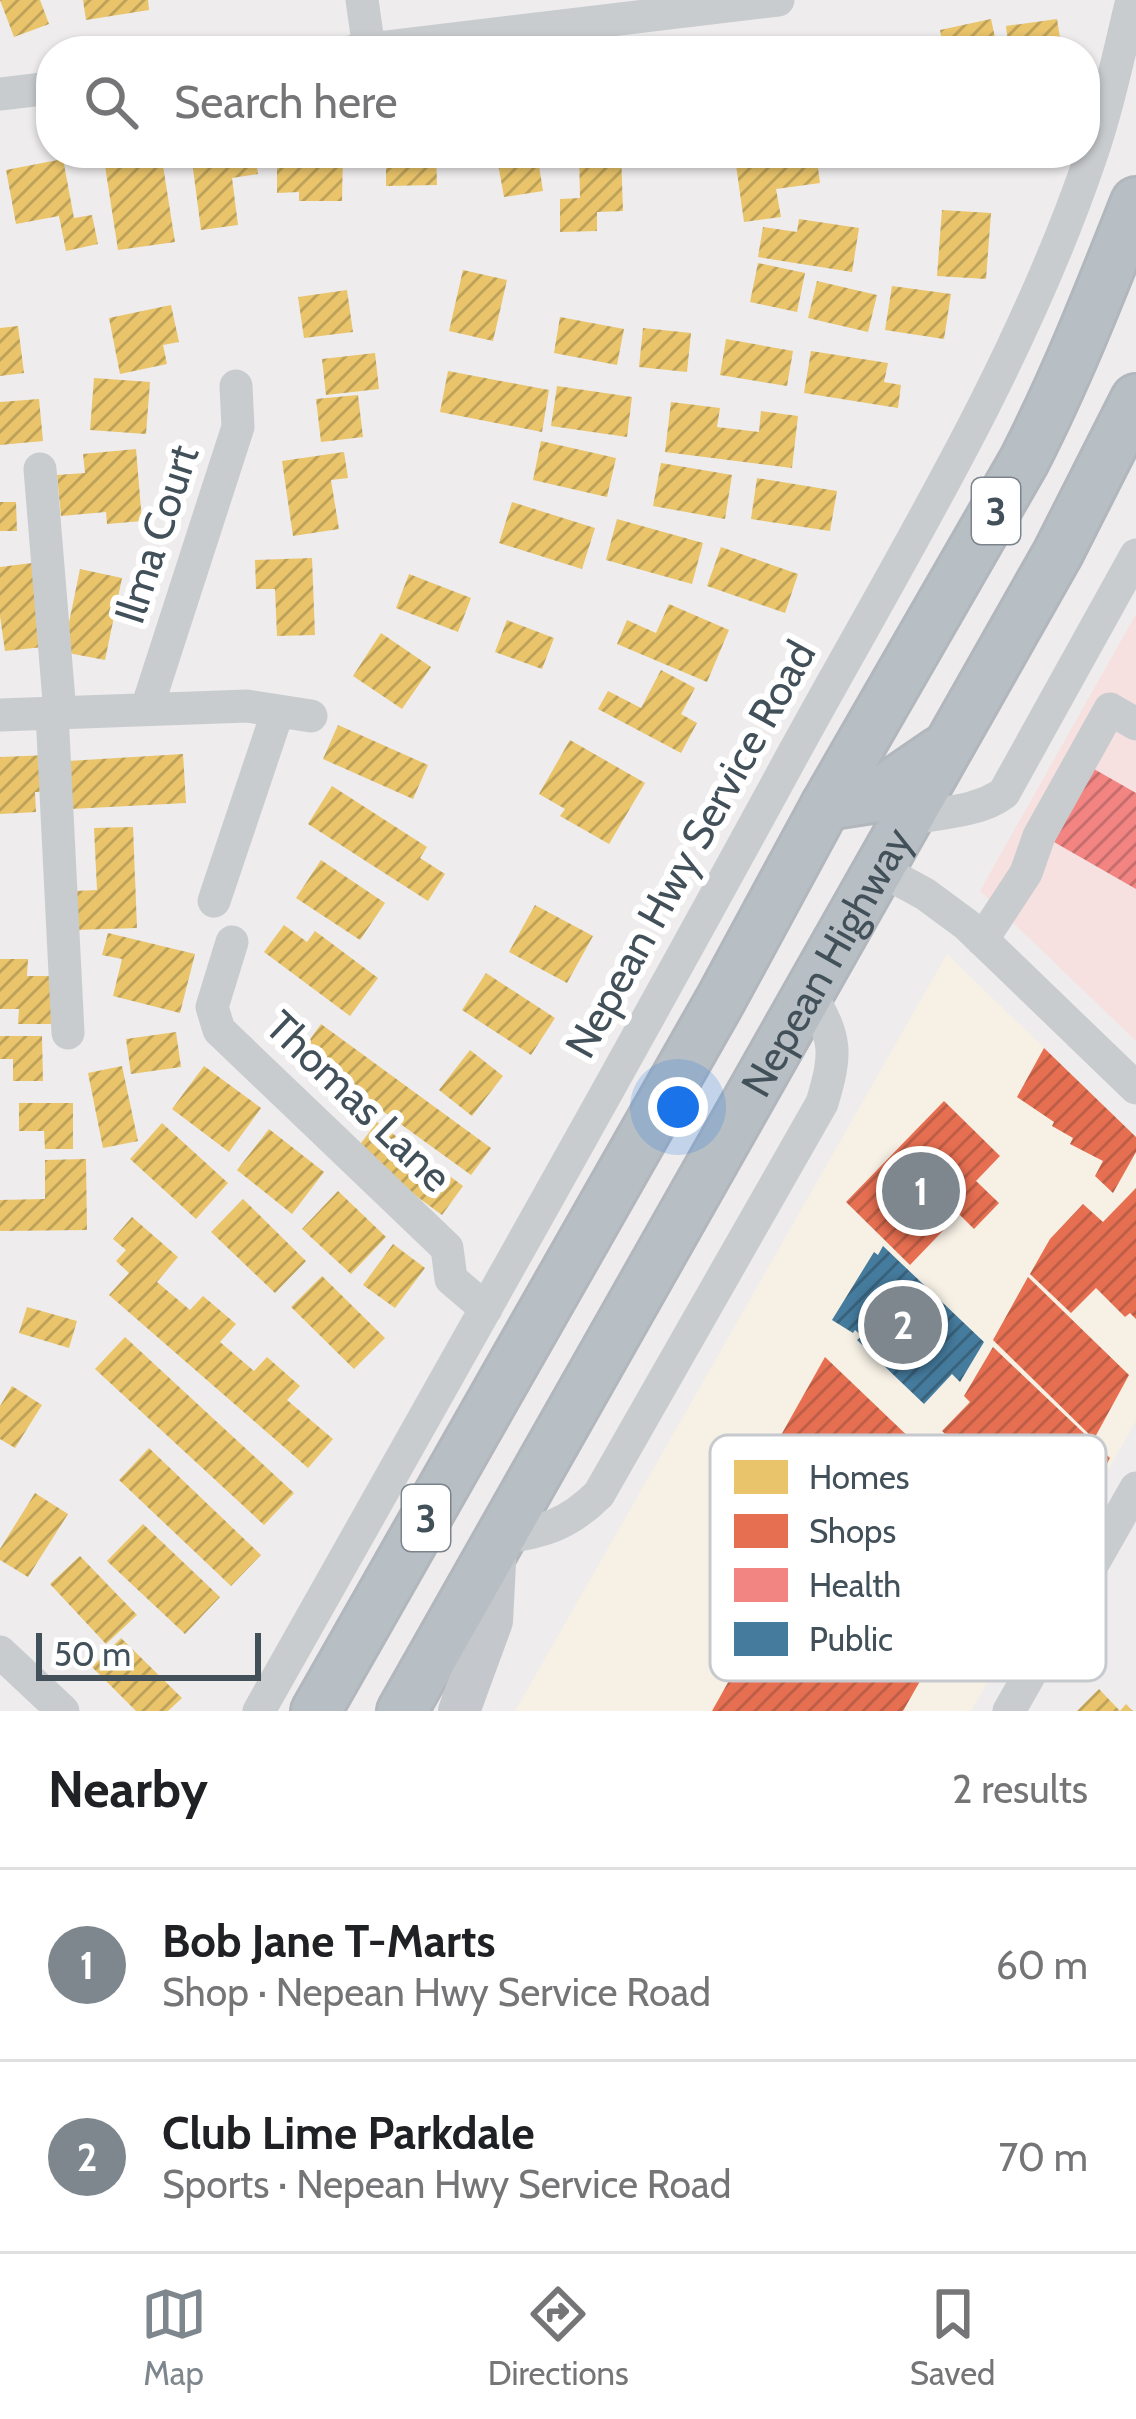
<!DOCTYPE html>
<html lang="en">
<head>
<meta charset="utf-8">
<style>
	body { margin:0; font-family:Cabin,sans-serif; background:#f6f6f6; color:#202124 }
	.scale { position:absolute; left:36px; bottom:30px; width:225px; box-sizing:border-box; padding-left:12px; border:6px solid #42505a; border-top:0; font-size:33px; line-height:42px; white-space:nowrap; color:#42505a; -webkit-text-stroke:9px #fff; paint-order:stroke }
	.you { position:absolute; left:678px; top:1107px; width:42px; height:42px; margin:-30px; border:9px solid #fff; border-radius:50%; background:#1a73e8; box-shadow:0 0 0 18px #1a73e833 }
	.badge { display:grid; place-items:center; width:78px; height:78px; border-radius:50%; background:#7e878d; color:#fff; font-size:39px; font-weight:700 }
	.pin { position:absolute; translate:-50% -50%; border:6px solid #fff; box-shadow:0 3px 12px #0006 }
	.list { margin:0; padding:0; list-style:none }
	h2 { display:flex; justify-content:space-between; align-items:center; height:156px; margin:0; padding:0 48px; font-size:51px }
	h2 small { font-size:39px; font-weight:400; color:#757577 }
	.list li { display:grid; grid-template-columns:78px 1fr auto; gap:36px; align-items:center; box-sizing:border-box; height:192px; padding:0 48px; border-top:3px solid #e0e0e0 }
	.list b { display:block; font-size:45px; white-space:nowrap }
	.list p { margin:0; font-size:39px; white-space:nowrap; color:#757577 }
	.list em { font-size:39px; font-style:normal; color:#757577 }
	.icon { flex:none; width:66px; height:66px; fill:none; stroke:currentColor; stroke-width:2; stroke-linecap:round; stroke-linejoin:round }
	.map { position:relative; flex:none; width:1136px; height:1711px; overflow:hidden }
	.search { position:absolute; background:#fff; box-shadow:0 3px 9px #0004; left:36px; right:36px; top:36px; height:132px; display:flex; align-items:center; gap:30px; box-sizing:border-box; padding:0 42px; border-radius:48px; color:#757577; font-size:45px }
	.sheet { height:540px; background:#fff }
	nav { display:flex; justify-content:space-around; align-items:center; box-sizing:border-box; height:168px; border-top:3px solid #e0e0e0; background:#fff; font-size:33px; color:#757577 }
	nav a { display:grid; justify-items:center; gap:6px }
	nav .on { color:#7e878d }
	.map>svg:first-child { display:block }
	.commercial { fill:#f6f0e5 }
	.medical { fill:#f6e1e0 }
	.homes { fill:url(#homes-hatch) }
	.shops { fill:url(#shops-hatch) }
	.health { fill:url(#health-hatch) }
	.public { fill:url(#public-hatch) }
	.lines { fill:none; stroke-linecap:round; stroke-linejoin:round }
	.highway-casing { stroke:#b1b7bd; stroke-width:54 }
	.minor { stroke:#c8ccce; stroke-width:33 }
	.major { stroke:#c4c8cc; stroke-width:42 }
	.highway { stroke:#b8bfc4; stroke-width:48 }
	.labels { text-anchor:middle; stroke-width:12; stroke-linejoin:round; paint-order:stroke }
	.shield { fill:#fff; stroke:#7b848c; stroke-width:3 }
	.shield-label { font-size:39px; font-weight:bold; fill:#42505a }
	.street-label { font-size:42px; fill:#42505a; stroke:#fff }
	.key { fill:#fff; stroke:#c6cace; stroke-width:3 }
	.key-label { font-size:33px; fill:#42505a }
</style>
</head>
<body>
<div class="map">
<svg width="1136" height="1711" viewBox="0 0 1136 1711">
	<defs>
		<pattern id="homes-hatch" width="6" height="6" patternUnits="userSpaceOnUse" patternTransform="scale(3)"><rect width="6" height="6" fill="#e9c46a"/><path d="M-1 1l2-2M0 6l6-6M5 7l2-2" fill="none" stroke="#bea25a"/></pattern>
		<pattern id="shops-hatch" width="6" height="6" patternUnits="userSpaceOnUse" patternTransform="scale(3)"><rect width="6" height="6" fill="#e76f51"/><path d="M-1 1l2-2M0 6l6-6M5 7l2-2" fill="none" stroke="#bd5e46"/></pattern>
		<pattern id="health-hatch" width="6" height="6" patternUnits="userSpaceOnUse" patternTransform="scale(3)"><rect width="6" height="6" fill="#f28482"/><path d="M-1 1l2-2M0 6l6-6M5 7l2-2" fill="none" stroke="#c66e6d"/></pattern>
		<pattern id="public-hatch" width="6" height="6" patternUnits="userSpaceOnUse" patternTransform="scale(3)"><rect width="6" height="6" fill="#457b9d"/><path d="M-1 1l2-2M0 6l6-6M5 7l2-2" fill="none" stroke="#39627c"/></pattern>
	</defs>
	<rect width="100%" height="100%" fill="#eeecec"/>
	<path class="commercial" d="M 947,954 L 1136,1137 L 1136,1421 L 971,1711 L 515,1711 Z"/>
	<path class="medical" d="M 1136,614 L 1136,1041 L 980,891 Z"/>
	<path class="homes" d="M 0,0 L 40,0 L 49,24 L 14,37 Z
		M 83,0 L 148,0 L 149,10 L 86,20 Z
		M 991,19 L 998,51 L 944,51 L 940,30 Z
		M 1057,19 L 1062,51 L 1009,51 L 1006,26 Z
		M 103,153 L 161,153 L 175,242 L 118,250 Z
		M 191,153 L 255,153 L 258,174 L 232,178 L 238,225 L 201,230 Z
		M 277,153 L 343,153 L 342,201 L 299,201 L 299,192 L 277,193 Z
		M 368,153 L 436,153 L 437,185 L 386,186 L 386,159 L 368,159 Z
		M 496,153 L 537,153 L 543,191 L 504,197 Z
		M 579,153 L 621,153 L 623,211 L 597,212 L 597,231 L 560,232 L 560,199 L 580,198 Z
		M 768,153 L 816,153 L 820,183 L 776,189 L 781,217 L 744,222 L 735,158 Z
		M 63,159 L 74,218 L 92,215 L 98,244 L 66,251 L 59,216 L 16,224 L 6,170 Z
		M 942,210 L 991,213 L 986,279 L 937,276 Z
		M 799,219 L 859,228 L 852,272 L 758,257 L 763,227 L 797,232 Z
		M 758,263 L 805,273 L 797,312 L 750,302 Z
		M 463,270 L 507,280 L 493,341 L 449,331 Z
		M 817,281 L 877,295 L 868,332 L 808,318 Z
		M 892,286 L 951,294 L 944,339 L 885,330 Z
		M 347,290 L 353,332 L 304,338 L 298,297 Z
		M 171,305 L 179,342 L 163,345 L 167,364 L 120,374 L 109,318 Z
		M 560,317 L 624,329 L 617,365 L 554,353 Z
		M 18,326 L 24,373 L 0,376 L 0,328 Z
		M 643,328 L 691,333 L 687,372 L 639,367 Z
		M 726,339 L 793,351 L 787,386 L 720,375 Z
		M 811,351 L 888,363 L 884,382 L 901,385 L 898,408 L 804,393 Z
		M 375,353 L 379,389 L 326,395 L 322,359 Z
		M 448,371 L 549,390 L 542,432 L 440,412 Z
		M 94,378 L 150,382 L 146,434 L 90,430 Z
		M 557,386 L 632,397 L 627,437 L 551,426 Z
		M 358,395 L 363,437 L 321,442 L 316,399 Z
		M 39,399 L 43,441 L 0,445 L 0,402 Z
		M 671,402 L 720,408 L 717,427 L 759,432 L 761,411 L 798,416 L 792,468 L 665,452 Z
		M 541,441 L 616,458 L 607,497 L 533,480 Z
		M 136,449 L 142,521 L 107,524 L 106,512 L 61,516 L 57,475 L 85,473 L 83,454 Z
		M 344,452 L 348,478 L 331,480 L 339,529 L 293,536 L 282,461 Z
		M 661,463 L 732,475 L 725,519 L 653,506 Z
		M 757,478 L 837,491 L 830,531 L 751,519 Z
		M 0,502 L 16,502 L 17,531 L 0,531 Z
		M 512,502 L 595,528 L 582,569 L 499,543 Z
		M 617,519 L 703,543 L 692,584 L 606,560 Z
		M 721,547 L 798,574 L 785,613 L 707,586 Z
		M 312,558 L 315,635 L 277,636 L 275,589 L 256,589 L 255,560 Z
		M 32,563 L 43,647 L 5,651 L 0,616 L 0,567 Z
		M 80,569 L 122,578 L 105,660 L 63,652 Z
		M 409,574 L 471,598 L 458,632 L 396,608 Z
		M 669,604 L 729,630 L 707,682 L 617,644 L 627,620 L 656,633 Z
		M 507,620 L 554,638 L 542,669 L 495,652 Z
		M 381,633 L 431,667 L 402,709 L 353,676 Z
		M 661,670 L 695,688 L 681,714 L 697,723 L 681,753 L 598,709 L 608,691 L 641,708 Z
		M 338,725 L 428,765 L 413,799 L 323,759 Z
		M 570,740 L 645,783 L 609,844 L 560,816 L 565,809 L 539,794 Z
		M 183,754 L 186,803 L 71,809 L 68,761 Z
		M 50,755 L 52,792 L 35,792 L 36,812 L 0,814 L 0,757 Z
		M 332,786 L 427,847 L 420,858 L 445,874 L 428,901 L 308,824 Z
		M 133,827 L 137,928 L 76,930 L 74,891 L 97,890 L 94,828 Z
		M 321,860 L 385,903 L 360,940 L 296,898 Z
		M 535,905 L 593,936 L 567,983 L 509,952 Z
		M 284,925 L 307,942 L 315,931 L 378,978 L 350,1016 L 264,952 Z
		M 108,933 L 195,954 L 180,1013 L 113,996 L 122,959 L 102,955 Z
		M 0,959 L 28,959 L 27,976 L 56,976 L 55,1024 L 18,1024 L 19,1009 L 0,1009 Z
		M 486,973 L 555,1018 L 531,1055 L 462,1010 Z
		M 321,1024 L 491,1148 L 471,1175 L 301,1052 Z
		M 176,1032 L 181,1067 L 131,1074 L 126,1039 Z
		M 0,1036 L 42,1036 L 43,1081 L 13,1081 L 13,1059 L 0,1059 Z
		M 470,1050 L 503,1076 L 472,1116 L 439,1090 Z
		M 122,1066 L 138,1141 L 103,1148 L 88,1073 Z
		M 204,1066 L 261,1108 L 229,1152 L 172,1109 Z
		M 19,1103 L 73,1103 L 73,1149 L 45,1149 L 44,1131 L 19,1131 Z
		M 377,1122 L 463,1186 L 442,1215 L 355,1151 Z
		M 162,1123 L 228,1183 L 196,1219 L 130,1159 Z
		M 269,1129 L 324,1172 L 292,1214 L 237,1170 Z
		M 86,1159 L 87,1230 L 0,1231 L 0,1200 L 45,1199 L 45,1160 Z
		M 338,1191 L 386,1237 L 351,1274 L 302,1229 Z
		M 243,1199 L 306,1261 L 275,1293 L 211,1232 Z
		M 132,1217 L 178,1257 L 157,1282 L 190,1310 L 203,1296 L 236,1324 L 220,1342 L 254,1371 L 267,1357 L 300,1386 L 287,1400 L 333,1439 L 308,1468 L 109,1295 L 129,1273 L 116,1261 L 126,1250 L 113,1239 Z
		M 393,1244 L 425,1268 L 395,1308 L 363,1285 Z
		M 322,1276 L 385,1338 L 354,1369 L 291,1307 Z
		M 27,1307 L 77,1321 L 69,1348 L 19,1333 Z
		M 125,1337 L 294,1493 L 264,1525 L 95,1369 Z
		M 12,1386 L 42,1405 L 15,1448 L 0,1439 L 0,1406 Z
		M 149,1448 L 261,1555 L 231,1586 L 119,1480 Z
		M 35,1493 L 68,1514 L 28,1577 L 0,1560 L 0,1549 Z
		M 143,1524 L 220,1597 L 185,1634 L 107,1561 Z
		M 80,1556 L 137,1615 L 106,1644 L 50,1584 Z
		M 121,1638 L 182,1698 L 168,1711 L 136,1711 L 92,1667 Z
		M 1099,1689 L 1120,1711 L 1126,1704 L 1133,1711 L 1077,1711 Z"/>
	<path class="shops" d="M 1044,1048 L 1136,1137 L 1136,1152 L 1113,1193 L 1095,1176 L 1103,1161 L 1070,1144 L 1073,1138 L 1052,1126 L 1054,1122 L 1017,1097 Z
		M 944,1101 L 1000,1156 L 976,1181 L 999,1203 L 974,1229 L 959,1214 L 910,1265 L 846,1202 Z
		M 1136,1188 L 1136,1319 L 1130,1313 L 1125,1317 L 1096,1288 L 1071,1313 L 1030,1274 L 1050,1239 L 1083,1204 L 1103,1222 Z
		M 1028,1277 L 1129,1375 L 1094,1439 L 993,1340 Z
		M 993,1347 L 1110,1458 L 1062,1548 L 1035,1516 L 1047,1501 L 982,1438 L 966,1453 L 942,1431 L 970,1402 L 964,1396 Z
		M 825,1357 L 1006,1530 L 903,1711 L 712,1711 L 763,1620 L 741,1538 L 778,1477 L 771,1453 Z"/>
	<path class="health" d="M 1094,769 L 1136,793 L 1136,889 L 1054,842 Z"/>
	<path class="public" d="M 883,1246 L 984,1342 L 960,1382 L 952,1374 L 924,1404 L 857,1340 L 862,1336 L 855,1330 L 853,1333 L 832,1320 L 874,1252 L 878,1255 Z"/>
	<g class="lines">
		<g class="highway-casing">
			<g id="highway">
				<path d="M 826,805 L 872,798 L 939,752"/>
				<path d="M 316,1711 L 721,999 L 826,805 L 1024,461 C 1067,377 1101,290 1136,202"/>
				<path id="s1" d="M 402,1711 L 1058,553 L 1136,399"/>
			</g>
		</g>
		<path class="minor" d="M 362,0 L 369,49
			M 354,51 L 778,0
			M 0,94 L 51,88
			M 40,469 L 60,713
			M 147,708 L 238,427 L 236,386
			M 52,713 L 68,1033
			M 0,715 L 247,706 L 311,716
			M 907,819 C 938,813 979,812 1004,793 L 1136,555
			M 879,869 L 925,894 L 967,925 L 1136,1088
			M 214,901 L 278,711
			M 982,940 L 1026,873 L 1039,836 L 1110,709 L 1136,724
			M 232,942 L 212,1007 L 219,1030 L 447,1248 L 451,1279 L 486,1309
			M 500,1538 C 543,1532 568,1525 599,1494 L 822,1103 C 837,1053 837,1039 810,994
			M 0,1652 L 63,1711
			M 259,1711 C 438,1393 618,1076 792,756 C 898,562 1018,370 1090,159 C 1108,107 1119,53 1132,0
			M 1009,1711 L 1136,1488"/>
		<path class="major" d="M 459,1711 L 492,1621 L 496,1544"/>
		<use href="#highway" class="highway"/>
	</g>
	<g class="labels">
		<g class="shield">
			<rect x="972" y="478" width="48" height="66" rx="9"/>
			<rect x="402" y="1485" width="48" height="66" rx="9"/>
		</g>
		<g class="shield-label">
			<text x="996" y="525">3</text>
			<text x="426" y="1532">3</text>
		</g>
		<g class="street-label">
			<text transform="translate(156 534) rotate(-72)" y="15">Ilma Court</text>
			<text transform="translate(690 849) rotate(-61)" y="15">Nepean Hwy Service Road</text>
			<text dy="15" stroke="none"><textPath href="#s1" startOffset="861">Nepean Highway</textPath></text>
			<text transform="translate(359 1101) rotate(44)" y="15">Thomas Lane</text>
		</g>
	</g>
	<rect x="710" y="1435" width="396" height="246" rx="18" class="key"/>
	<rect x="734" y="1460" width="54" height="34" fill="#e9c46a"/>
	<rect x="734" y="1514" width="54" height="34" fill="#e76f51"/>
	<rect x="734" y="1568" width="54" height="34" fill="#f28482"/>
	<rect x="734" y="1622" width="54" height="34" fill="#457b9d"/>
	<g class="key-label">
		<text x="809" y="1489">Homes</text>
		<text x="809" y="1543">Shops</text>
		<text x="809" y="1597">Health</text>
		<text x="809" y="1651">Public</text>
	</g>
</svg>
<div class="scale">50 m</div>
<div class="you"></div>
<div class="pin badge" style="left:921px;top:1191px">1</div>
<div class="pin badge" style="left:903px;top:1325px">2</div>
<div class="search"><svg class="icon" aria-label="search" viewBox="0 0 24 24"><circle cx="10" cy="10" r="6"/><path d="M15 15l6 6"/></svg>Search here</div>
</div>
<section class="sheet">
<h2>Nearby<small>2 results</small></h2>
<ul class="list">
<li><span class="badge">1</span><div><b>Bob Jane T-Marts</b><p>Shop · Nepean Hwy Service Road</p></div><em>60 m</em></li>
<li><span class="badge">2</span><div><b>Club Lime Parkdale</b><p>Sports · Nepean Hwy Service Road</p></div><em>70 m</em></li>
</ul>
</section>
<nav>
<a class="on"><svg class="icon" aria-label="map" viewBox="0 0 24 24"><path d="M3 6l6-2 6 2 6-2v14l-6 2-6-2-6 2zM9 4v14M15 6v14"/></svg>Map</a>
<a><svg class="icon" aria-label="directions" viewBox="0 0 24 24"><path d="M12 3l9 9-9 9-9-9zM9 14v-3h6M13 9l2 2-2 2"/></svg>Directions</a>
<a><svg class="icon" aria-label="saved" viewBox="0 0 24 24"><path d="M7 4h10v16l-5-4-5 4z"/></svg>Saved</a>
</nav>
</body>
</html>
